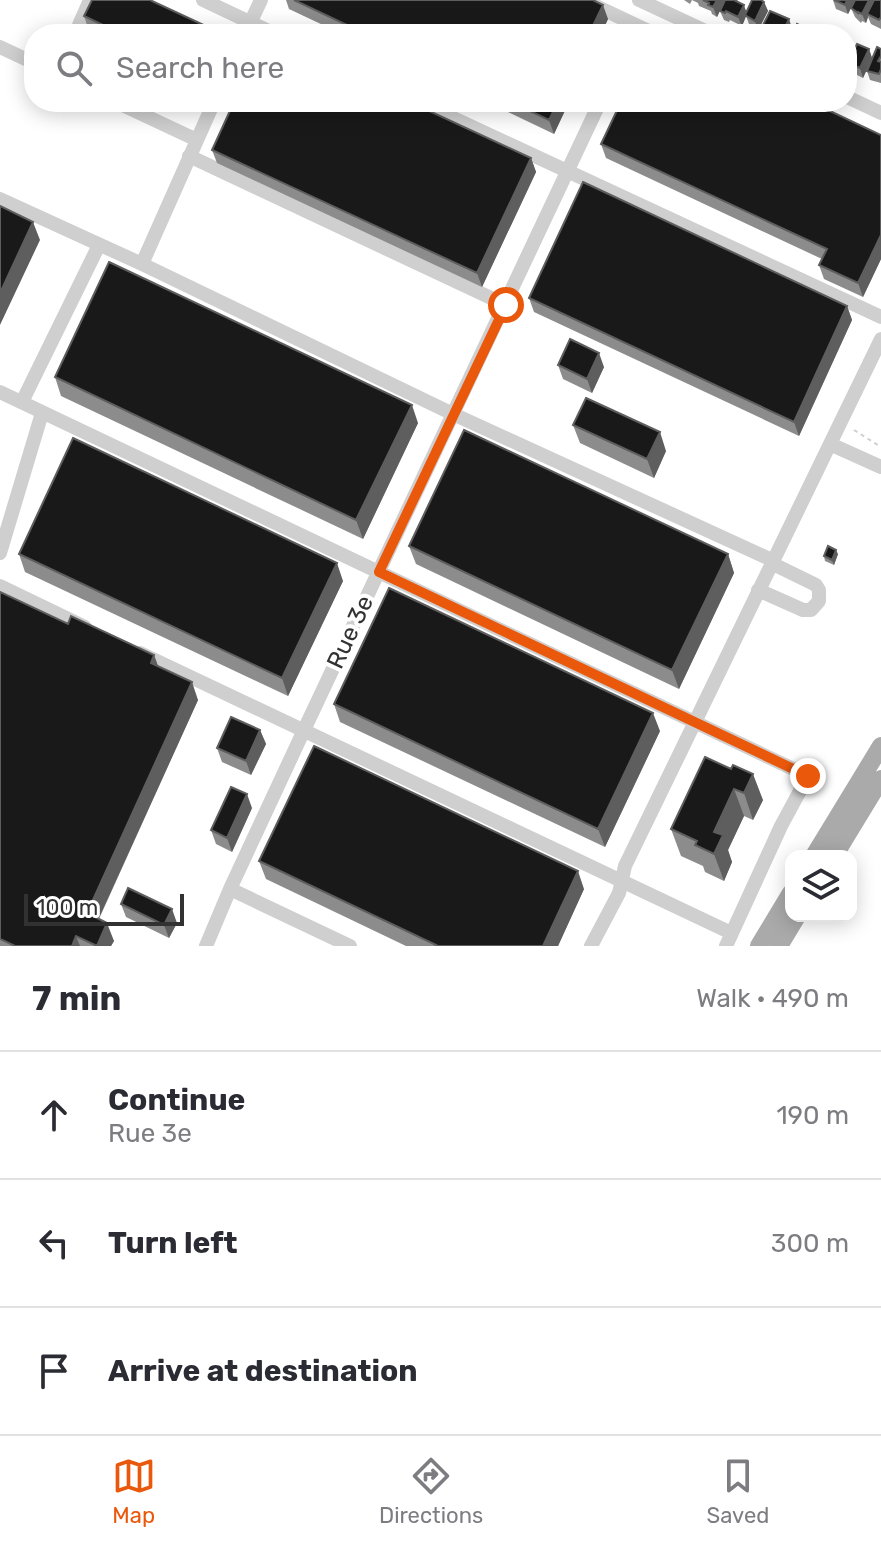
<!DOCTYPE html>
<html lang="en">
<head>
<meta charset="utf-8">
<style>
	body { margin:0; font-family:Rubik,sans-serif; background:#f7f7f7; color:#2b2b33 }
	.controls { position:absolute; right:24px; bottom:24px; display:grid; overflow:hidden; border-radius:16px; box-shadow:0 4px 20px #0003 }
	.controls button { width:72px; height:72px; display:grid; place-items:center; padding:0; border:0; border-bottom:2px solid #e1e1e2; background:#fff; color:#2b2b33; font:40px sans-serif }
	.scale { position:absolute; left:24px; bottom:20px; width:160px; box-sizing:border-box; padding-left:8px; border:4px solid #323232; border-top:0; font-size:22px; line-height:28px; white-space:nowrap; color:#323232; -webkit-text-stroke:6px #fff; paint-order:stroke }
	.stop { position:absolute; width:24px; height:24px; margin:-18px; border:6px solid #ea580c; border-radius:50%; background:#fff }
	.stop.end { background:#ea580c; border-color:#fff; box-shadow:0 2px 8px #0008 }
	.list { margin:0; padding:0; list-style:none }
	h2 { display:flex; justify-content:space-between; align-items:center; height:104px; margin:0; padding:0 32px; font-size:34px }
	h2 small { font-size:26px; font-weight:400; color:#7c7c81 }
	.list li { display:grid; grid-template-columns:52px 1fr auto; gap:24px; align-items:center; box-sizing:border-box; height:128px; padding:0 32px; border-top:2px solid #e1e1e2 }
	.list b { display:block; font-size:30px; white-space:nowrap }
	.list p { margin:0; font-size:26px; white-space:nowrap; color:#7c7c81 }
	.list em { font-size:26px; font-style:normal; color:#7c7c81 }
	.icon { flex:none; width:44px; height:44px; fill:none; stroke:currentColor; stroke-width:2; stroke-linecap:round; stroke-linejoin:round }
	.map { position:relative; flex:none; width:881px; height:946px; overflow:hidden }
	.search { position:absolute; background:#fff; box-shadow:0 4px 20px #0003; left:24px; right:24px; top:24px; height:88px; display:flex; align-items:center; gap:20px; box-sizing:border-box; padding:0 28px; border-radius:32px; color:#7c7c81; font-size:30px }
	.sheet { height:488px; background:#fff }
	nav { display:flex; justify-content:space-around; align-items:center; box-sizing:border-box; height:112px; border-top:2px solid #e1e1e2; background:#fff; font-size:22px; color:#7c7c81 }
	nav a { display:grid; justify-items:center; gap:4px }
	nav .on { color:#ea580c }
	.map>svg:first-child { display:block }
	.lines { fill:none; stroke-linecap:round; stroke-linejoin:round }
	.path { stroke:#cfcfcf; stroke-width:2; stroke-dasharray:4 4; stroke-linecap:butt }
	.minor { stroke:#cfcfcf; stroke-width:14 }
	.major { stroke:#aaa; stroke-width:18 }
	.wall { fill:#8c8c8c }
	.shaded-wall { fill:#5e5e5e }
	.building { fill:#191919; stroke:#5e5e5e; stroke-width:2 }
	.route { stroke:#ea580c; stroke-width:10 }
	.labels { text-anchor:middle; stroke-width:8; stroke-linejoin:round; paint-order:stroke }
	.street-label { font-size:24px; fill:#323232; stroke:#fff }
</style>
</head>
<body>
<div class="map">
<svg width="881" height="946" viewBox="0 0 881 946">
	<rect width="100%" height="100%" fill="#fff"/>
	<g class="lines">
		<path class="path" d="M 854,430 L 881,447"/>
		<path class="minor" d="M 203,0 L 275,34
			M 583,0 L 655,34
			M 639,0 L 712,34
			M 79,25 L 90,0
			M 245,34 L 261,0
			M 0,47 L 34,63
			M 847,97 L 881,113
			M 116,102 L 197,140
			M 419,102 L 881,317
			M 189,156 L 506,305
			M 0,199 L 142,264 L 453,414 L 772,560
			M 142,264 L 214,102
			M 0,392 L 808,776 L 781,826 L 726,946
			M 22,402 L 99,245
			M 830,444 L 881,467
			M 0,553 L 42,413
			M 0,586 L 85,627
			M 758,590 L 803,610 L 811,610 L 819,601 L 819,590 L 816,585 L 771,563
			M 140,653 L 725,930
			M 230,889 L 350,946
			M 206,946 L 230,889 L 304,730 L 600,102
			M 591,946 L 619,893 L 625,866 L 881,339"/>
		<path class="major" d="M 814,856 L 881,746
			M 834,856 L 881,779
			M 759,946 L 791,893
			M 779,946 L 797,916"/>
	</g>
	<path class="wall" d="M 286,0 L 593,0 L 608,19 L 601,34 L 342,34 L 289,9 Z
		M 684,0 L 725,0 L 717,17 L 712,14 L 711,11 L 699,6 L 698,3 L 692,0 L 690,4 Z
		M 725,0 L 737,0 L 747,12 L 764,2 L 768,11 L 759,29 L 758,30 L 753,28 L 753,26 L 749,24 L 746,16 L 742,26 L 730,20 L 729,22 L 724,20 L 720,11 Z
		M 833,0 L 855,0 L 848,14 L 836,9 Z
		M 881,0 L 881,29 L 871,24 L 868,17 L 866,23 L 862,21 L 861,23 L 855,17 L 851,8 Z
		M 84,16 L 208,27 L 211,34 L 90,34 Z
		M 762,27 L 795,29 L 803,27 L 805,34 L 765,34 Z
		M 869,49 L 872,58 L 881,49 L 881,83 L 870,80 L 867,71 L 868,67 L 863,78 L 851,72 L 848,63 Z
		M 487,102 L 569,102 L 554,134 Z
		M 881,135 L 881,259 L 863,297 L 824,279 L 819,265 L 822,259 L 606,158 L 601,144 Z
		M 212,150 L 531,158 L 536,172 L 482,287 L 217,163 Z
		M 529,298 L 847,306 L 852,320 L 799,436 L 534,312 Z
		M 558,365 L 604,367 L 592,393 L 563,379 Z
		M 55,377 L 418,423 L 363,539 L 61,396 Z
		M 573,425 L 666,451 L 654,478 L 580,443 Z
		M 409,546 L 728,554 L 734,573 L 679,689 L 416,564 Z
		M 19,554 L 343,581 L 288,696 L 25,572 Z
		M 838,554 L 834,565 L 825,561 L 824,556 Z
		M 0,592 L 68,624 L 154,655 L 158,666 L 198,700 L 99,919 L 114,941 L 111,946 L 0,946 Z
		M 334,704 L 660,731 L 605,847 L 340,722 Z
		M 260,730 L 266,744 L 251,775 L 222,762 L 217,748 Z
		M 705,757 L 763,800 L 753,820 L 744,816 L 728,850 L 732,862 L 724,881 L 705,872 L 703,866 L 681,856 L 671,829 Z
		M 252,808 L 232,852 L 216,844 L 211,830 Z
		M 259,861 L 584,889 L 558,946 L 406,946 L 266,879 Z
		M 121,904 L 177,923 L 169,938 L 126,917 Z"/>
	<path class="shaded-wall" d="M 717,0 L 725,0 L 717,17 L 713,7 Z
		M 847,0 L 855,0 L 848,14 L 845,5 Z
		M 869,0 L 873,0 L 874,4 L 867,14 L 868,17 L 866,23 L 862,14 Z
		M 764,2 L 768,11 L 758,30 L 755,21 Z
		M 603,5 L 608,19 L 601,34 L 589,34 Z
		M 744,5 L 747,14 L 742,26 L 738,17 Z
		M 789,19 L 792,28 L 790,34 L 782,34 Z
		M 848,46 L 851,55 L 847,64 L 847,47 Z
		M 869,49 L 872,58 L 863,78 L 860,68 Z
		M 558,102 L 569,102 L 554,134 L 549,120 Z
		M 531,158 L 536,172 L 482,287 L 477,273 Z
		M 33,222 L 40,240 L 0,325 L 0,293 Z
		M 881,235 L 881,259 L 863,297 L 858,283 Z
		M 847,306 L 852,320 L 799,436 L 794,422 Z
		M 599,353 L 604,367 L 592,393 L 587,379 Z
		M 412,405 L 418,423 L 363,539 L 356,520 Z
		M 660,432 L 666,451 L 654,478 L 647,459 Z
		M 836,550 L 838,554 L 834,565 L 832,560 Z
		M 728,554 L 734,573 L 679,689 L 672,670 Z
		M 337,563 L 343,581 L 288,696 L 282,678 Z
		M 154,655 L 161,674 L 151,663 Z
		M 192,682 L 198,700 L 93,931 L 87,913 Z
		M 653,713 L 660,731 L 605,847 L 598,829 Z
		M 260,730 L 266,744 L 251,775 L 246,761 Z
		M 753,774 L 763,800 L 753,820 L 744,793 Z
		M 734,789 L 744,816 L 728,850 L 732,862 L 724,881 L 714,854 L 714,832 Z
		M 247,794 L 252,808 L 232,852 L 227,838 Z
		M 578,871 L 584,889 L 558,946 L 543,946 Z
		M 172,909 L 177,923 L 169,938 L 164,925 Z
		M 107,923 L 114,941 L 111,946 L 97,946 Z
		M 76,936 L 80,946 L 72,946 Z"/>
	<path class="building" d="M 92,0 L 150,0 L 208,27 L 205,34 L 122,34 L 84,16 Z
		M 294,0 L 593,0 L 603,5 L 589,34 L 366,34 Z
		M 703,0 L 717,0 L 713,7 L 708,5 L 709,3 Z
		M 725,0 L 734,0 L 744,5 L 738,17 L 726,11 L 725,13 L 720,11 Z
		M 752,0 L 761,0 L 764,2 L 755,21 L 745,15 Z
		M 834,0 L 847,0 L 845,5 Z
		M 855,0 L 869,0 L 862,14 L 858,12 L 858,13 L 851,8 Z
		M 874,0 L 881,0 L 881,17 L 879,20 L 867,14 Z
		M 770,11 L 789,19 L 782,34 L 773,34 L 768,32 L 769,30 L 762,27 Z
		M 797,24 L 803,27 L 801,31 L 805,33 L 804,34 L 789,34 L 792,27 L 795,29 Z
		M 655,29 L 666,34 L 652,34 Z
		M 857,44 L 869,49 L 860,68 L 848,63 Z
		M 877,47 L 881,49 L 881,56 L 878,61 L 881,62 L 881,69 L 879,74 L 867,71 Z
		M 234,102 L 410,102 L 531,158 L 477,273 L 212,150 Z
		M 511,102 L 558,102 L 549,120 Z
		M 621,102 L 811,102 L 881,135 L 881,235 L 858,283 L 819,265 L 827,249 L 601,144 Z
		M 583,182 L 847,306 L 794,422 L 529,298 Z
		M 0,206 L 33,222 L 0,293 Z
		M 109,262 L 412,405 L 356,520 L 55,377 Z
		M 570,339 L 599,353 L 587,379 L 558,365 Z
		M 586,398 L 660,432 L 647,459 L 573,425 Z
		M 464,430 L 728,554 L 672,670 L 409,546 Z
		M 73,438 L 337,563 L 282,678 L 19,554 Z
		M 828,546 L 836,550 L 832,560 L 824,556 Z
		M 389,588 L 653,713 L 598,829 L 334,704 Z
		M 0,592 L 68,624 L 71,616 L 154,655 L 151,663 L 192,682 L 87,913 L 107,923 L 97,946 L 76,936 L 72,946 L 15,946 L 0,939 Z
		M 231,717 L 260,730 L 246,761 L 217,748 Z
		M 314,746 L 578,871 L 543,946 L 438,946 L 259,861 Z
		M 705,757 L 731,769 L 733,765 L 753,774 L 744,793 L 734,789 L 714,832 L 723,835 L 714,854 L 695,845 L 697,841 L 671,829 Z
		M 231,787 L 247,794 L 227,838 L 211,830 Z
		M 128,888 L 172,909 L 164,925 L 121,904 Z"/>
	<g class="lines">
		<path class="route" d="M 506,305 L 379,572 L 808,776"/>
	</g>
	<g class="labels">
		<g class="street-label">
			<text transform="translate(350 632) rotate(-65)" y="8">Rue 3e</text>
		</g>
	</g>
</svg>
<div class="controls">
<button><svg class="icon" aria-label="layers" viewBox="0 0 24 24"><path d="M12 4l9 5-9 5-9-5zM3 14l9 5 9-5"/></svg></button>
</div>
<div class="scale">100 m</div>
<div class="stop" style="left:506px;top:305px"></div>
<div class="stop end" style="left:808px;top:776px"></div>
<div class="search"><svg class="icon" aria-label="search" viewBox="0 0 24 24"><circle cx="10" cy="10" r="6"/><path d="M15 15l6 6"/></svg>Search here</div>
</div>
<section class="sheet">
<h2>7 min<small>Walk · 490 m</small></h2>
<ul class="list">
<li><svg class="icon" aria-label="ahead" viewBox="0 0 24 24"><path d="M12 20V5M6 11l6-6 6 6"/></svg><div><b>Continue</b><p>Rue 3e</p></div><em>190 m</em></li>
<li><svg class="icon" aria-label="left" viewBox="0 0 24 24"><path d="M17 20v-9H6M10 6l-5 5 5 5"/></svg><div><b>Turn left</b></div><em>300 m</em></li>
<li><svg class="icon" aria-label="arrive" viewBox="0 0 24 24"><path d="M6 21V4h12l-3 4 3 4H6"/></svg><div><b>Arrive at destination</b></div></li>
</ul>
</section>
<nav>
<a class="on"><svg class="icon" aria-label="map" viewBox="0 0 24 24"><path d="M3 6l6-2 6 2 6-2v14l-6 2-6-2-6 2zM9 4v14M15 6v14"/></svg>Map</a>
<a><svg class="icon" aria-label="directions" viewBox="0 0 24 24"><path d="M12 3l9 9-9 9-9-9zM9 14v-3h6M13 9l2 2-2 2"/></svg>Directions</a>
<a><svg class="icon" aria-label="saved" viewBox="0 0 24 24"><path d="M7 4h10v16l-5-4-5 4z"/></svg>Saved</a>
</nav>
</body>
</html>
